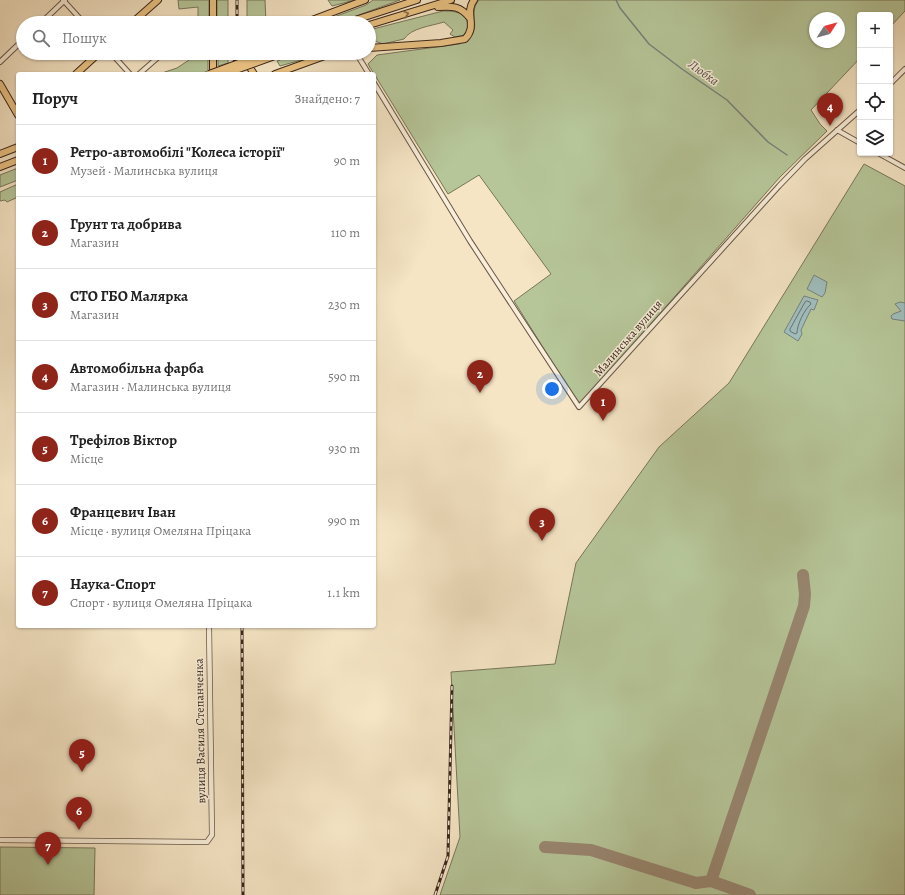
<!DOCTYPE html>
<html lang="uk">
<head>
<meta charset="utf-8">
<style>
	body { margin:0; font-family:Alegreya,serif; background:#f2f2f2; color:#222 }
	.controls { position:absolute; right:12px; top:12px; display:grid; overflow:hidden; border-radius:4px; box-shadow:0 1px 3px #0004 }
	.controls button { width:36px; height:36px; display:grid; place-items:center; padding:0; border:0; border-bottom:1px solid #e0e0e0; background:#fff; color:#222; font:20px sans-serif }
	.compass { position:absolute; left:809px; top:12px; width:36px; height:36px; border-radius:50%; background:#fff; box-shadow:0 1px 3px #0004; rotate:54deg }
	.you { position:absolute; left:552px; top:389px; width:14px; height:14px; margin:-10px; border:3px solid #fff; border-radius:50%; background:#1a73e8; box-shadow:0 0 0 6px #1a73e833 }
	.badge { display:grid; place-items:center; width:26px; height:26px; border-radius:50%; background:#8f2418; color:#fff; font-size:13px; font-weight:700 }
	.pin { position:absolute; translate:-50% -33px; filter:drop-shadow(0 1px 2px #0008) }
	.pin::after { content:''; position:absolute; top:21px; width:14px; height:12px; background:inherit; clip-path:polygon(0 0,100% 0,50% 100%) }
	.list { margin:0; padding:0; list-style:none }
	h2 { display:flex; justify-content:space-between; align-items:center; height:52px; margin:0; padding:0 16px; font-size:17px }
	h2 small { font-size:13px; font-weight:400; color:#767676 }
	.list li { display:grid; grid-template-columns:26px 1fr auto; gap:12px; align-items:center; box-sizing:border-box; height:72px; padding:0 16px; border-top:1px solid #e0e0e0 }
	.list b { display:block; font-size:15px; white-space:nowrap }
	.list p { margin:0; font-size:13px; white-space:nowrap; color:#767676 }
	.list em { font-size:13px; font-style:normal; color:#767676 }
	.icon { flex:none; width:22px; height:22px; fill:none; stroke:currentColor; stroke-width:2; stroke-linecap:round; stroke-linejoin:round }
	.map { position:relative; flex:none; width:905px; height:895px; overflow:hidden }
	.search { position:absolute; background:#fff; box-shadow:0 1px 3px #0004; left:16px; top:16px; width:360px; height:44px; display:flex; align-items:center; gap:10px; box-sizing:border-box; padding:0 14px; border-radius:22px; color:#767676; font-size:15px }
	.panel { position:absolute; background:#fff; box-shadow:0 1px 3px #0004; left:16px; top:72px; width:360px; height:556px; border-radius:4px }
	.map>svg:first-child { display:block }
	.green { fill:#b6c699; stroke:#78765a; fill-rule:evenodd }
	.water { fill:#9fbdbd; stroke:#77817c }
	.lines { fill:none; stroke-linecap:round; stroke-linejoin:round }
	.shore { stroke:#6c726c; stroke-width:1 }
	.stream { stroke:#77817c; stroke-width:1.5 }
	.taxiway { stroke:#988670; stroke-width:12 }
	.minor-casing { stroke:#695646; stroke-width:6 }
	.tertiary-casing { stroke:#695646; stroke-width:6 }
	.primary-casing { stroke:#3a261b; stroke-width:8 }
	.trunk-casing { stroke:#3a261b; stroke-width:8 }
	.minor { stroke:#f8eed9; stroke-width:4 }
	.tertiary { stroke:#f8eed9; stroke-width:4.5 }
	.primary { stroke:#eac282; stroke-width:6 }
	.trunk { stroke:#eac282; stroke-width:6 }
	.rail-casing { stroke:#3a261b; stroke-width:3 }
	.rail { stroke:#f8eed9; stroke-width:1.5; stroke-dasharray:4.5; stroke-linecap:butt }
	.trunk-bridge-casing { stroke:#3a261b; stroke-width:8; stroke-linecap:butt }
	.trunk-bridge { stroke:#eac282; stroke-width:6 }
	.oneway { stroke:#896c49 }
	.labels { text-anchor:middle; stroke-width:3; stroke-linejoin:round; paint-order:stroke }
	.street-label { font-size:12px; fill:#3a261b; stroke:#f8eed9 }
	.water-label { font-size:13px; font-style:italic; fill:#58534c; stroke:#f8eed9 }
</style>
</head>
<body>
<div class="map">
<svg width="905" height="895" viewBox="0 0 905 895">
	<rect width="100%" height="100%" fill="#f5e5c5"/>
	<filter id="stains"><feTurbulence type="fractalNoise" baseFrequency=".005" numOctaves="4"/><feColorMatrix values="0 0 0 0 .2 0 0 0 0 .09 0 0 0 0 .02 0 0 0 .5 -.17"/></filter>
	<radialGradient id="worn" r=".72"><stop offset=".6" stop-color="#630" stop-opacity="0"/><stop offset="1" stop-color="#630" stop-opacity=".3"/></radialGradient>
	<path class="green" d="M 178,0 L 209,0 L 209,23 L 198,23 L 198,7 L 179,9 Z
		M 217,0 L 228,0 L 228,23 L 217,23 Z
		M 247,0 L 265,0 L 266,23 L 247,23 Z
		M 328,0 L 355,0 L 332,6 Z
		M 373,0 L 400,0 L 337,23 L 318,23 L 366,5 Z
		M 479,0 L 905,0 L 905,11 L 890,27 L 890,15 L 860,15 L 860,58 L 811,110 L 820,124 L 827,131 L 780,177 L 581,403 L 576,400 L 514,301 L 551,274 L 479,175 L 448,194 L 368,64 L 377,55 L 459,44 C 488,31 465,17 479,0 ZM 815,18 L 839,18 L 839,42 L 815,42 Z
		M 443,11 C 459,11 469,13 468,32 L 465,35 L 455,37 L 450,34 L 453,30 L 444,22 C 431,26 411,28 404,39 L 383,44 L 372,40 L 369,40 L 369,30 Z
		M 198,53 L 208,53 L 208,71 L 200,74 L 159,74 L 177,68 L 198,54 Z
		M 224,53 L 228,53 L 228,63 L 218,66 L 218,56 Z
		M 296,53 L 326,53 L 280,66 L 277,61 Z
		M 864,164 L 905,186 L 905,895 L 440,895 L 460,837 L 451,672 L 555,664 L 576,563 L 659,447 L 729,383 Z
		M 18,168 L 18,180 L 0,187 L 0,175 Z
		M 18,184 L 18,197 L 7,202 L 5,200 L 0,201 L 0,192 Z
		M 0,847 L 95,848 L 94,895 L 0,895 Z"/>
	<path class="water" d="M 814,275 L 827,282 L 825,293 L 822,297 L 807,289 Z
		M 804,296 L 818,300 L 814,310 L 811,309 L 801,330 L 802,334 L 798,341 L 784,332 Z
		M 900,302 L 905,303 L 905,321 L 892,319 L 891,316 L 893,314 L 901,311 L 895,304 Z"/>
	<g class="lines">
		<path class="shore" d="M 807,301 L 810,302 L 811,304 C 804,310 797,325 797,333 L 795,334 L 790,331 L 790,329 L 805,302 Z"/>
		<path class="stream" d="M 616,0 L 620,8 L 649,44 L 682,69 L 727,100 L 768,142 L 787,155"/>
		<path class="taxiway" d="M 545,847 L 591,850 L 696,883 L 711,881 L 750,895
			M 711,881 L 804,606 L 805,594 L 803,575"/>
		<g class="minor-casing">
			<path id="minor" d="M 63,0 L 84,23
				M 41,23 L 65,0
				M 111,53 L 130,74
				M 356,53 L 369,74
				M 0,62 L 23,40
				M 139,74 L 163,53
				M 374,83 L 470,241 L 579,407 L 779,186 L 805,159 L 860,110
				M 890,84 L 905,69
				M 837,130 L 860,143
				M 878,153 L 905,168"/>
		</g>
		<g class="tertiary-casing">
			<path id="tertiary" d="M 0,840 L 207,842 L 212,835 L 209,626"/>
		</g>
		<g class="primary-casing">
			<path id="primary" d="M 213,0 L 213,23
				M 132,23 L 158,0
				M 213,53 L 213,74
				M 76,74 L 99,53
				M 0,84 L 18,115"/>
		</g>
		<g class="trunk-casing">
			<path id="trunk" d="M 438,7 C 453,6 460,6 470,18
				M 304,23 L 365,0
				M 346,23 L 417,0
				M 369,25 L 451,0
				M 369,48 L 441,43 L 465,39 C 478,26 464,13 474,0
				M 249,53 L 249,66 L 254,74
				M 275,74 L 333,53
				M 0,154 L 18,147
				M 0,167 L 18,160"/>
		</g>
		<use href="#minor" class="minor"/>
		<use href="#tertiary" class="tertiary"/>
		<use href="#primary" class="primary"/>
		<use href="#trunk" class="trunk"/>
		<g class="rail-casing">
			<path id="rail" d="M 237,23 L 237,0
				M 234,53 L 235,74
				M 242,626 L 243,895
				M 435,895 L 448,856 L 452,686"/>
		</g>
		<use href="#rail" class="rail"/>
		<g class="trunk-bridge-casing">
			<path id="trunk-bridge" d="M 209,74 L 266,53
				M 225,74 L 283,53"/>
		</g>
		<use href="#trunk-bridge" class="trunk-bridge"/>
	</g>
	<defs><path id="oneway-chevron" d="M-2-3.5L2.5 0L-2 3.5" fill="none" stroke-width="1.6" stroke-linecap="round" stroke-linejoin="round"/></defs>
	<use class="oneway" href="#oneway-chevron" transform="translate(406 14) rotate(-16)"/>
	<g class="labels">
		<g class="street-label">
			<text transform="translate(628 338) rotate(-49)" y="4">Малинська вулиця</text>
			<text transform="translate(200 731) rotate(-91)" y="4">вулиця Василя Степанченка</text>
		</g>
		<g class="water-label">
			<text transform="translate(704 72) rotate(36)" y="5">Любка</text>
		</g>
	</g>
	<rect width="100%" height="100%" filter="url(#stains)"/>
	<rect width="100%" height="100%" fill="url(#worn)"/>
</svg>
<div class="controls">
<button>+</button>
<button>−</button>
<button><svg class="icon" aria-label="locate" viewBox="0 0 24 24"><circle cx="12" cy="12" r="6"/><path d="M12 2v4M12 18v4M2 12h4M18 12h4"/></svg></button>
<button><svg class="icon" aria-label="layers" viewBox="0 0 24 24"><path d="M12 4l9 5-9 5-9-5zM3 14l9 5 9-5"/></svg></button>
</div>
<svg class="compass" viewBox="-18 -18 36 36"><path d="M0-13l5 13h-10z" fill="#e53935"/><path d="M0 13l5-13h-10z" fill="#767676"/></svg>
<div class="you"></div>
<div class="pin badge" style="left:603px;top:421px">1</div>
<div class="pin badge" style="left:480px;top:393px">2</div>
<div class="pin badge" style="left:542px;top:541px">3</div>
<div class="pin badge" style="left:830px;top:126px">4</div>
<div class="pin badge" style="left:82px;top:772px">5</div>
<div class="pin badge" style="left:79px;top:830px">6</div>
<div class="pin badge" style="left:48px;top:865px">7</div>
<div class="search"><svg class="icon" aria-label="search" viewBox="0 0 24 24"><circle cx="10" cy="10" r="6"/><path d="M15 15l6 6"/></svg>Пошук</div>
<section class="panel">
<h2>Поруч<small>Знайдено: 7</small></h2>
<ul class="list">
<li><span class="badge">1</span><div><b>Ретро-автомобілі &quot;Колеса історії&quot;</b><p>Музей · Малинська вулиця</p></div><em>90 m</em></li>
<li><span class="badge">2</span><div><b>Грунт та добрива</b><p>Магазин</p></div><em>110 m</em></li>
<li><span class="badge">3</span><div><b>СТО ГБО Малярка</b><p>Магазин</p></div><em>230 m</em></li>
<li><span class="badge">4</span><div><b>Автомобільна фарба</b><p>Магазин · Малинська вулиця</p></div><em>590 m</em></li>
<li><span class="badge">5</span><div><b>Трефілов Віктор</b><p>Місце</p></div><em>930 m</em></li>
<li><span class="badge">6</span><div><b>Францевич Іван</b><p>Місце · вулиця Омеляна Пріцака</p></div><em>990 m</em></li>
<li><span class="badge">7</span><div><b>Наука-Спорт</b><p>Спорт · вулиця Омеляна Пріцака</p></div><em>1.1 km</em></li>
</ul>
</section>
</div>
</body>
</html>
